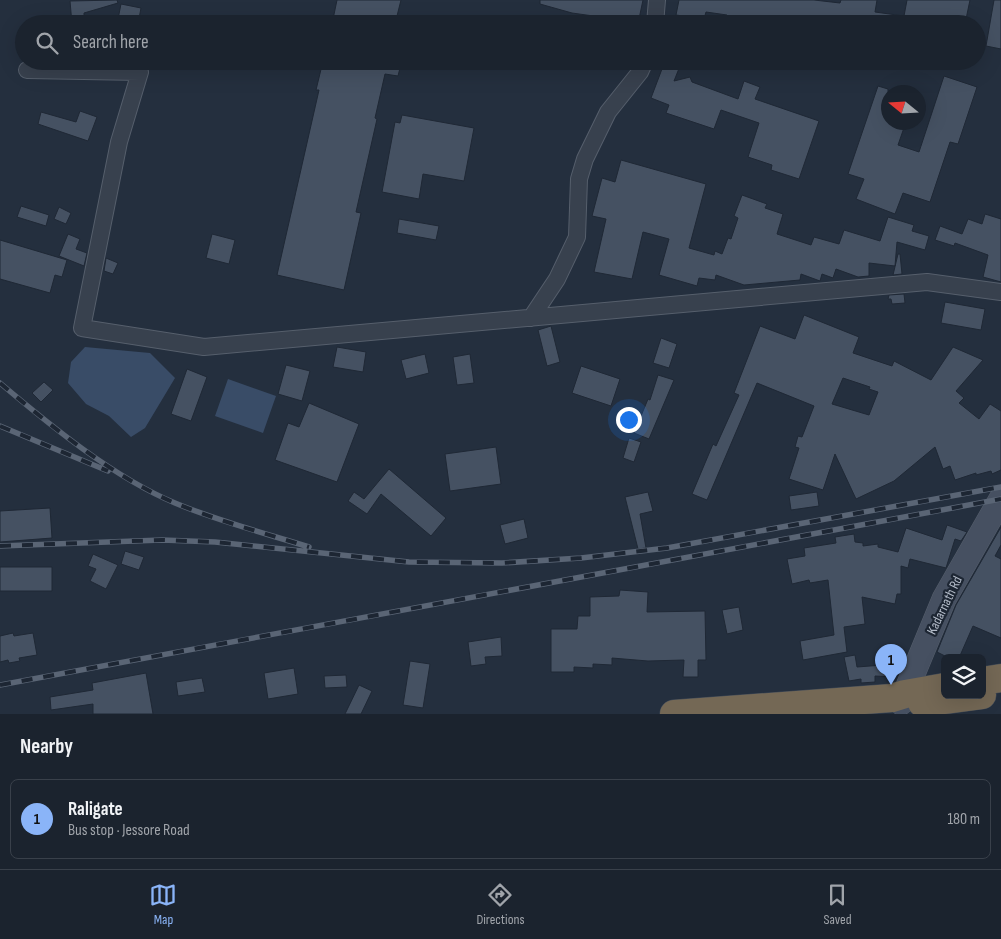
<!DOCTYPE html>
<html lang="en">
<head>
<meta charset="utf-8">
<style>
	body { margin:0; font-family:"Sofia Sans Condensed",sans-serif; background:#282f3a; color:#f1f3f6 }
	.controls { position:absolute; right:15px; bottom:15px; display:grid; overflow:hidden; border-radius:8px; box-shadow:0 5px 20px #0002 }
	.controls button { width:45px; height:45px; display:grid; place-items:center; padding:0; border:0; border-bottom:1px solid #39404a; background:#1b232e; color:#f1f3f6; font:25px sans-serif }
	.compass { position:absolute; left:881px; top:85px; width:45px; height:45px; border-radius:50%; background:#1b232e; box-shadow:0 5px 20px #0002; rotate:288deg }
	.you { position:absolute; left:628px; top:419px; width:18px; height:18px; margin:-12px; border:4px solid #fff; border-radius:50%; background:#1a73e8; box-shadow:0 0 0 8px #1a73e833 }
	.badge { display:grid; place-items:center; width:32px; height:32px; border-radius:50%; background:#8ab4f8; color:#111; font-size:16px; font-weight:700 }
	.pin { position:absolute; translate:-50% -41px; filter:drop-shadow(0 1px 2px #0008) }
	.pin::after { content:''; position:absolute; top:26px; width:18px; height:15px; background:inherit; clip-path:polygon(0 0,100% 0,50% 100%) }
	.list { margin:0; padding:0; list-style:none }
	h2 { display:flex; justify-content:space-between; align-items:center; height:65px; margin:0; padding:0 20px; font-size:21px }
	h2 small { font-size:16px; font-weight:400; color:#a0a4aa }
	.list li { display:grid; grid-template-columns:32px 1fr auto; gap:15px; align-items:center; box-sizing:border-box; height:80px; margin:0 10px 10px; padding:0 10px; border:1px solid #39404a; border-radius:8px }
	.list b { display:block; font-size:19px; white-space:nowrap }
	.list p { margin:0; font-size:16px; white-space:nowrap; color:#a0a4aa }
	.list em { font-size:16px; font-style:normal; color:#a0a4aa }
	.icon { flex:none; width:28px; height:28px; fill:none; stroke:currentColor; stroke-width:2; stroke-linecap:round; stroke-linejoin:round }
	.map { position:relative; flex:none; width:1001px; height:714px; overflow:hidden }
	.search { position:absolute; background:#1b232e; box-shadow:0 5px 20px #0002; left:15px; right:15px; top:15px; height:55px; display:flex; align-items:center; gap:12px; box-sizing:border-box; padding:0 18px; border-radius:28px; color:#a0a4aa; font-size:19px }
	.sheet { height:155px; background:#1b232e }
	nav { display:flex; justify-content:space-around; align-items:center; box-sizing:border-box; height:70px; border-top:1px solid #39404a; background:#1b232e; font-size:14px; color:#a0a4aa }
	nav a { display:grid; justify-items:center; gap:2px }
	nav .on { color:#8ab4f8 }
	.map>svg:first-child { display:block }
	.water { fill:#394c67 }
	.building { fill:#455162; stroke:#1f2835; fill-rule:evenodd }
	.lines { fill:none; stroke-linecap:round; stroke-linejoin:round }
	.street-casing { stroke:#565f6c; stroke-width:18 }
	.secondary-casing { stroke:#565f6c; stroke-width:25 }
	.highway-casing { stroke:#434c59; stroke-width:29 }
	.street { stroke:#38414e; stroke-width:16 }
	.secondary { stroke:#465061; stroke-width:24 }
	.highway { stroke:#746855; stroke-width:28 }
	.rail-casing { stroke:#5a6575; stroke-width:5.5 }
	.rail { stroke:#1d2633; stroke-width:4; stroke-dasharray:11; stroke-linecap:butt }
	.labels { text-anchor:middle; stroke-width:4.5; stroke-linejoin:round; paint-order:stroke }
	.street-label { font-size:14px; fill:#b4bcc9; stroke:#1d2633 }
</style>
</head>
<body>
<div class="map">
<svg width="1001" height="714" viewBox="0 0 1001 714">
	<rect width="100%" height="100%" fill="#242f3e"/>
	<path class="water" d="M 85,347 L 150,353 L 175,378 L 145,428 L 131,437 L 109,416 L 86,404 L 68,383 L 71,362 Z
		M 228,379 L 276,396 L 263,433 L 215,416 Z"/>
	<path class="building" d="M 117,0 L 118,3 L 84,13 L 84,24 L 72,24 L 70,1 Z
		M 337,0 L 401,0 L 395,24 L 332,24 Z
		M 540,0 L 643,0 L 639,19 L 623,16 L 622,20 L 572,13 L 540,4 Z
		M 679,0 L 814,0 L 840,3 L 841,0 L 877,0 L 875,12 L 904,16 L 907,0 L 970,0 L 965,24 L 771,24 L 726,18 L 727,15 L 706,12 L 704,19 L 676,15 Z
		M 994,0 L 1001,0 L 1001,49 L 986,46 Z
		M 121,4 L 141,8 L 138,24 L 117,24 Z
		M 323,61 L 385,61 L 401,64 L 398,76 L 385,74 L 375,118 L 377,119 L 356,212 L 361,213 L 344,290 L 277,275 L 319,90 L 316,90 Z
		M 665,61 L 682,61 L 674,81 L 690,77 L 692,82 L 738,99 L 744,81 L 760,87 L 755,99 L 819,121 L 799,179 L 771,170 L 772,165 L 748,157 L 759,123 L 721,110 L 714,129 L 666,113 L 669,105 L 651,98 Z
		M 944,76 L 977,87 L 958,144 L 950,142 L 930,202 L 903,193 L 895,214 L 856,199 L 864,179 L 848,174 L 878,86 L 888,89 L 888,122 L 906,122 L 898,145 L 919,152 Z
		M 80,111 L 97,117 L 88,141 L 38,124 L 41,112 L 76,122 Z
		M 402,115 L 474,128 L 464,181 L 423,174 L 419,199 L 382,192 L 395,122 L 400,123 Z
		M 621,160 L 706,184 L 689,248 L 714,255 L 715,251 L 722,254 L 728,238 L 731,239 L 738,218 L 734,216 L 742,195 L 767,204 L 765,208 L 783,214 L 777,234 L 811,245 L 814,237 L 839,244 L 844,230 L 880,241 L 888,217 L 914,225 L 912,231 L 929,236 L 925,250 L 897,242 L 895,266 L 869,263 L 869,276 L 858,277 L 836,269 L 833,278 L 822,274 L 820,281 L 801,274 L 800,280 L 744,285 L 716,275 L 715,280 L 699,278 L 697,286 L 659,275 L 669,239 L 643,232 L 632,279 L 594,272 L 606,219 L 592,216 L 602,178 L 615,182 Z
		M 21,206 L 49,215 L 46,226 L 17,217 Z
		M 59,207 L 71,213 L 66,224 L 54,219 Z
		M 985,214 L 1001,219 L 1001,282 L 983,277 L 988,255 L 955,243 L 954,246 L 935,240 L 940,226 L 962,234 L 968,219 L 982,224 Z
		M 399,219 L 439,226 L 436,240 L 397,233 Z
		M 68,234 L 80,239 L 76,249 L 87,253 L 84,266 L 59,256 Z
		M 212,234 L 235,240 L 229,264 L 206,258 Z
		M 0,240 L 67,260 L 62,277 L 55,275 L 50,293 L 0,279 Z
		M 898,254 L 900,254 L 902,274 L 893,275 Z
		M 106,258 L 118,263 L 113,274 L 104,271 Z
		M 904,294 L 905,303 L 892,304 L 891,299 L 888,299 L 889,295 Z
		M 945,302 L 985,309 L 981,330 L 941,323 Z
		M 804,315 L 859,337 L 853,353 L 892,366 L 894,361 L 931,380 L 953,347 L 983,360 L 956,391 L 964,398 L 959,403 L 979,419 L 990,404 L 1001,411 L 1001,470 L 992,474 L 991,471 L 976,475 L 976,473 L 955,480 L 950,466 L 943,469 L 935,447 L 894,481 L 856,499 L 835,454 L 823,490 L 789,479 L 799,448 L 795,447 L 798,436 L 802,437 L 814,406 L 757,383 L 707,500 L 692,494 L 713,444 L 716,446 L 739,395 L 734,393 L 760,326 L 795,339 ZM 843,378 L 870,387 L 869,389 L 878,392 L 869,415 L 832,404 Z
		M 551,326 L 560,362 L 547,366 L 538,330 Z
		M 661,338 L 677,344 L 669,368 L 653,363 Z
		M 337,347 L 366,352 L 363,372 L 333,367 Z
		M 425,354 L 429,373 L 406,379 L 401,360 Z
		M 470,354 L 474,383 L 457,385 L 453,357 Z
		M 286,365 L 310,371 L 302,401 L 278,394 Z
		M 581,366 L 620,379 L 611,406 L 572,393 Z
		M 187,369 L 207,377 L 191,421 L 171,414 Z
		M 658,375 L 674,380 L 649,439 L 634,433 L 648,399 L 650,400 Z
		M 44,382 L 53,390 L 41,402 L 32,393 Z
		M 309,403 L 359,424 L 337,482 L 275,460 L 288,423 L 299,427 Z
		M 629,438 L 641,442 L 634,462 L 623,458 Z
		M 496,447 L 501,484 L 450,491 L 445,454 Z
		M 389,469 L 446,518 L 431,536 L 381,494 L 367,514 L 348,501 L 354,492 L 364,499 Z
		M 648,492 L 653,511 L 640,514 L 646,548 L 638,549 L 625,497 Z
		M 817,492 L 819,506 L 791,510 L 789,496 Z
		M 50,508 L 52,538 L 0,542 L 0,511 Z
		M 524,519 L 528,538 L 505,544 L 500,525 Z
		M 947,525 L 967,532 L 961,541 L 955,539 L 946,568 L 910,559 L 908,568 L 901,566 L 901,594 L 897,594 L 895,604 L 862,597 L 865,624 L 844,627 L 847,652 L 803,660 L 800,641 L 834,635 L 828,580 L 810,583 L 809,580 L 792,584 L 787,559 L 805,556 L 804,548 L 836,543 L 835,537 L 854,534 L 855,542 L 863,543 L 863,546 L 878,544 L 878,547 L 898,552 L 906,528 L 942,540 Z
		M 1001,527 L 1001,545 L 995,556 L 1001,559 L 1001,638 L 973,626 L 959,658 L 949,658 L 937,652 L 956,605 Z
		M 125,551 L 144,557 L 139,570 L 121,564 Z
		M 93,554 L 118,565 L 106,589 L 90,581 L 96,569 L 88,566 Z
		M 0,567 L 52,567 L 52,591 L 0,591 Z
		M 620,590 L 648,592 L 647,612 L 705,611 L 706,660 L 698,660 L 698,677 L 683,677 L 684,660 L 648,661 L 612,658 L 612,665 L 593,664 L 593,668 L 574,667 L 574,672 L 551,672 L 551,629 L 577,629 L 578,616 L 590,616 L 590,597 L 619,596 Z
		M 739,607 L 743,630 L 727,634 L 722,610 Z
		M 13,633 L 14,636 L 33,633 L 37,655 L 19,658 L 20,661 L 9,663 L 8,660 L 0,662 L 0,636 Z
		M 501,637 L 502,656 L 485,657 L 486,664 L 471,666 L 468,642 Z
		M 855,655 L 857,667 L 883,665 L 884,656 L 897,657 L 895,677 L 875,676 L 875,682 L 861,683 L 861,679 L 849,681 L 844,657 Z
		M 410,661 L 430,664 L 423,708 L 403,705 Z
		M 294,668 L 298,694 L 268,699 L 264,673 Z
		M 146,673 L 153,714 L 93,714 L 93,704 L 51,710 L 50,697 L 93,690 L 92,683 Z
		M 346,675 L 347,687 L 325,688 L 324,676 Z
		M 202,678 L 205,692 L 178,696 L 176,682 Z
		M 359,685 L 372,691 L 361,714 L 345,714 Z"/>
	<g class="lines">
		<g class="street-casing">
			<path id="street" d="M 655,24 L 657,0
				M 27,70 L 140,72 L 119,142 L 82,328 L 204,347 L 927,282 L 1001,292
				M 531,318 L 557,279 L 577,237 L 579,179 L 585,159 L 608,112 L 640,72 L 645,61"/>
		</g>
		<g class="secondary-casing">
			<path id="secondary" d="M 901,703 L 944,599 L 1001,499"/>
		</g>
		<g class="highway-casing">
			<path id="highway" d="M 982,681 L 1001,678
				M 922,703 L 982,695
				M 674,714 L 892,698 L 905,694 L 945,687"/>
		</g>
		<use href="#street" class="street"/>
		<use href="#secondary" class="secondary"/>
		<use href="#highway" class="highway"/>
		<g class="rail-casing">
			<path id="rail" d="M 0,383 C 51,426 113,477 175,503 C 218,521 264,533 309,547
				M 0,426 L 108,471
				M 0,546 L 162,540 L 215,542 L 409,562 L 502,563 L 581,558 L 667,548 L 1001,487
				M 0,685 L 1001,499"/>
		</g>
		<use href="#rail" class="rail"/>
	</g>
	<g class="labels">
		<g class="street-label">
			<text transform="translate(944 605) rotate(-64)" y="5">Kadarnath Rd</text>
		</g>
	</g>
</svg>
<div class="controls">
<button><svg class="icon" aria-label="layers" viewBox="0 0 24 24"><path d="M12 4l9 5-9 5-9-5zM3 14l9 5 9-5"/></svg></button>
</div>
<svg class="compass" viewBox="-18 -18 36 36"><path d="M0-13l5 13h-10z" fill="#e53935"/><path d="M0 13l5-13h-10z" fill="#a0a4aa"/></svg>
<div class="you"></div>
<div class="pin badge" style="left:891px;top:685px">1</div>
<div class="search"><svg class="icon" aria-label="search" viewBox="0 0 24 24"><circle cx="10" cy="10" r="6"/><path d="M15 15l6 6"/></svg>Search here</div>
</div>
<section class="sheet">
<h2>Nearby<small></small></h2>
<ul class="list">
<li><span class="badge">1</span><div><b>Raligate</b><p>Bus stop · Jessore Road</p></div><em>180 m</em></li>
</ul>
</section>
<nav>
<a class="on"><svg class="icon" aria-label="map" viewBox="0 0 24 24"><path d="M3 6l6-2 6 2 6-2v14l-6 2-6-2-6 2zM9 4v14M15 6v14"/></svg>Map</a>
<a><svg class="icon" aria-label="directions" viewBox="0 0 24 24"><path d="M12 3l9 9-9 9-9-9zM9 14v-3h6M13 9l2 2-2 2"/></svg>Directions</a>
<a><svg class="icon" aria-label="saved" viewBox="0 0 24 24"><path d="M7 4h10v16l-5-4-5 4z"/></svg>Saved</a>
</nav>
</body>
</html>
